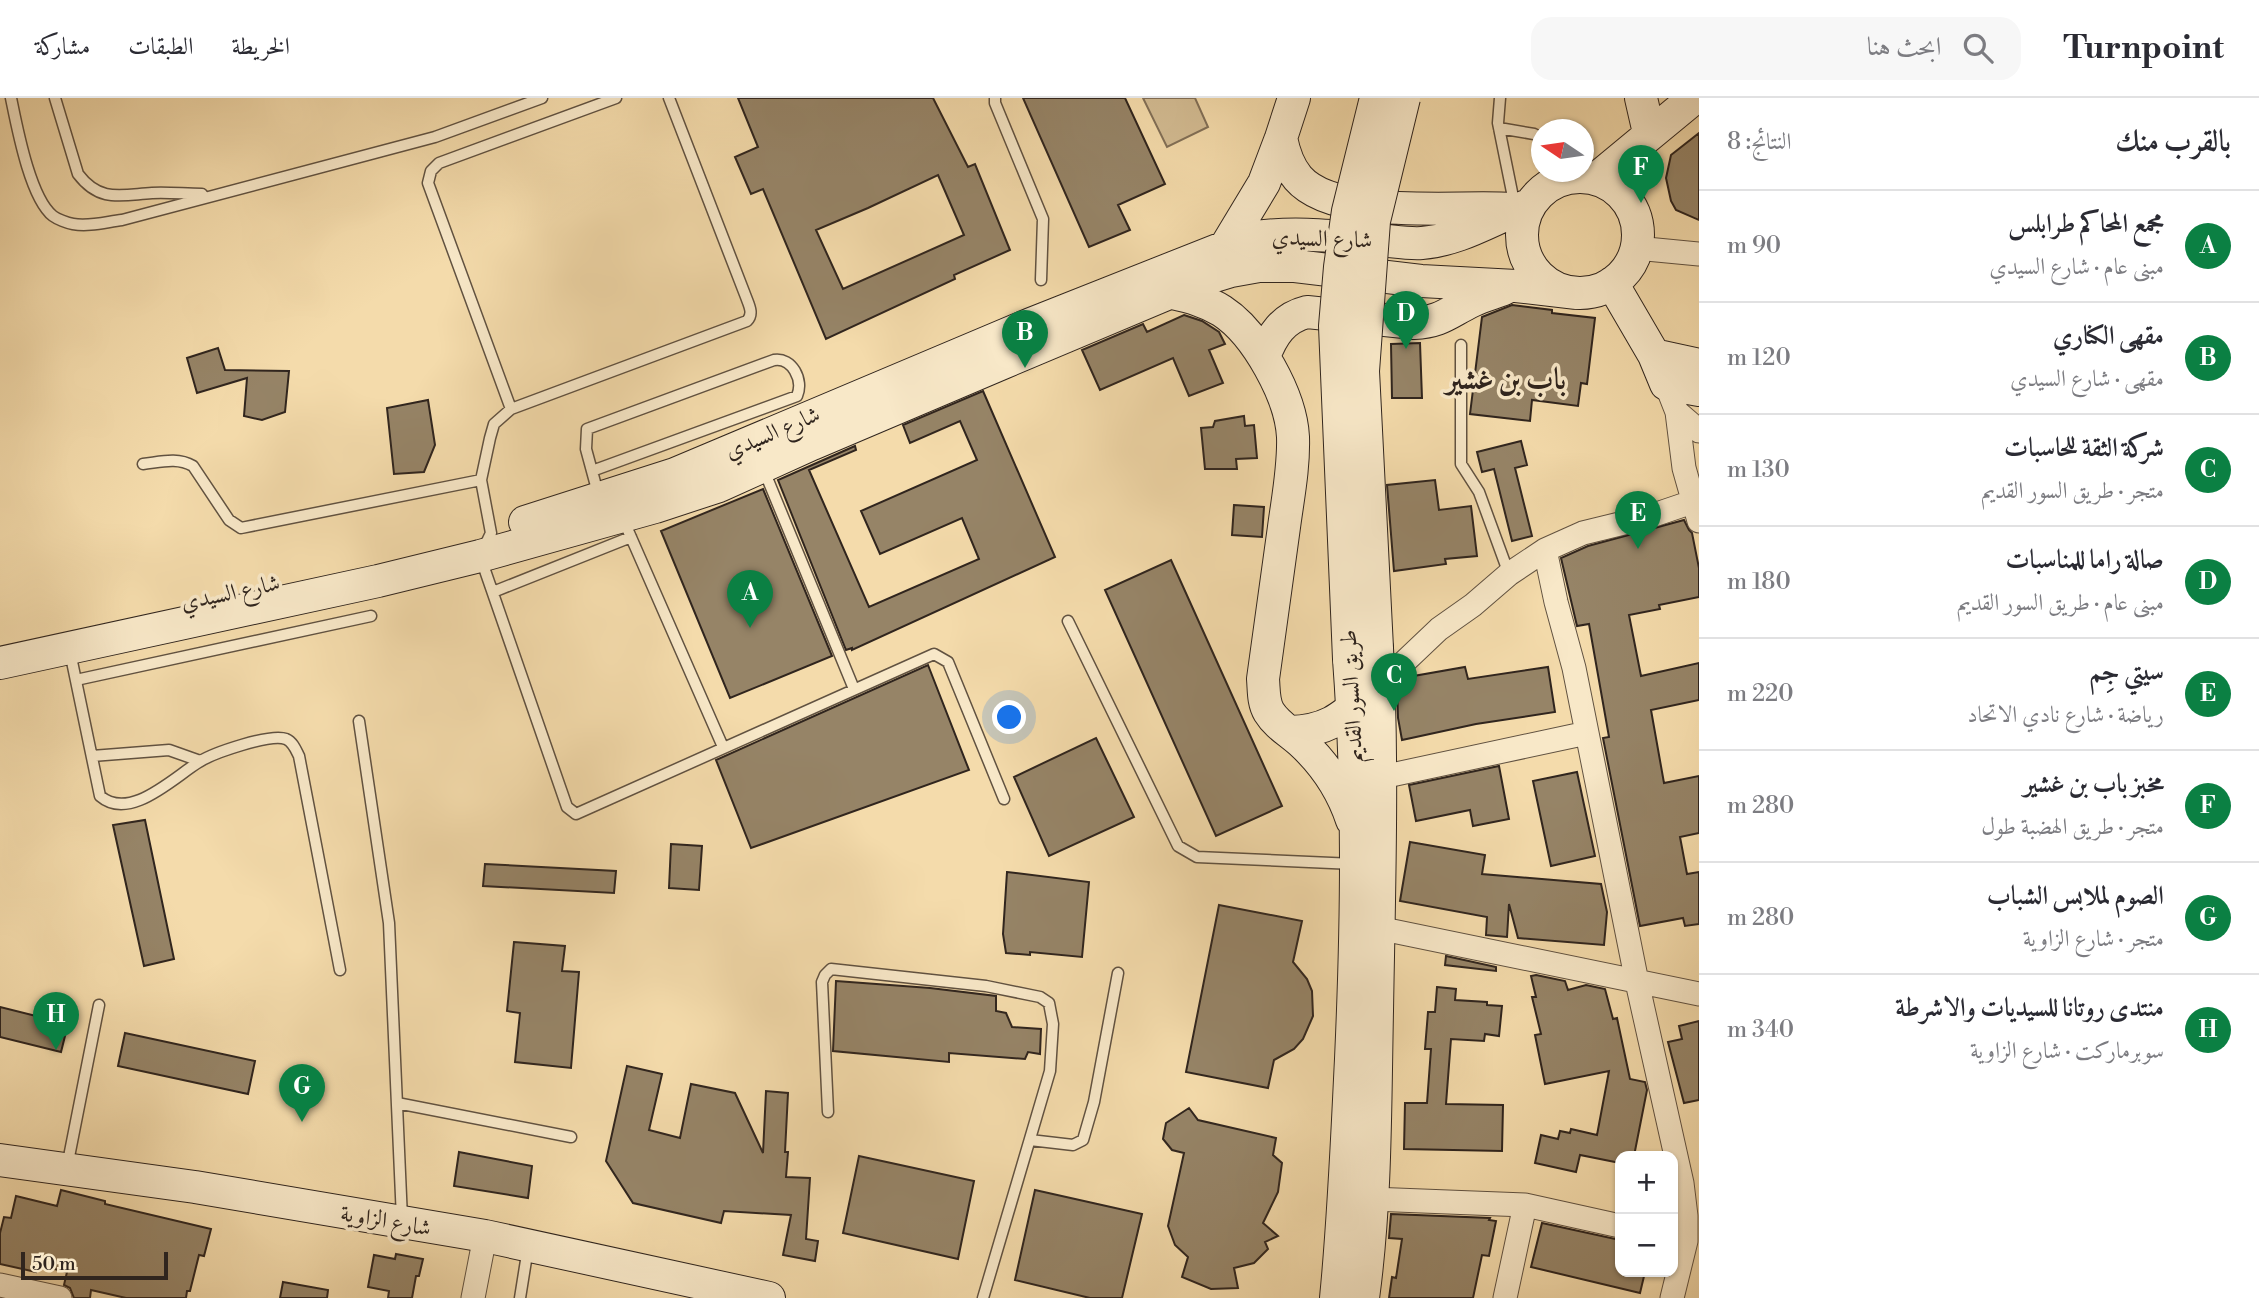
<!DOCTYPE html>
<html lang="ar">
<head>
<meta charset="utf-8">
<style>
	body { margin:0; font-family:"Libre Bodoni",Amiri,serif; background:#f7f7f7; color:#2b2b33; direction:rtl }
	.controls { position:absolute; right:21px; bottom:21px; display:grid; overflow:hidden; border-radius:14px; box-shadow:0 2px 5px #0004 }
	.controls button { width:63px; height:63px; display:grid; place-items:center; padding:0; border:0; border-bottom:2px solid #e1e1e2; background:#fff; color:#2b2b33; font:35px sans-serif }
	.compass { position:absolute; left:1531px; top:21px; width:63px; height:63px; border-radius:50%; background:#fff; box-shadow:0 2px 5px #0004; rotate:283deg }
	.scale { position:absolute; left:21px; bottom:18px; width:147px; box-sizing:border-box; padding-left:7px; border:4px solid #30251e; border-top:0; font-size:19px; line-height:24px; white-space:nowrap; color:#30251e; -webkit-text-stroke:5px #f8e8c8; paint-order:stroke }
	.you { position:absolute; left:1010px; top:620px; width:24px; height:24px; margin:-18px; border:5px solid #fff; border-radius:50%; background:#1a73e8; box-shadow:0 0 0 10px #1a73e833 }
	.badge { display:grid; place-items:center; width:46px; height:46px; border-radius:50%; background:#0b8043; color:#fff; font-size:23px; font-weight:700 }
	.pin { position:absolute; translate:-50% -58px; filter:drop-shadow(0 2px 4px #0008) }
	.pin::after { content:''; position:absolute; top:37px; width:24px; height:21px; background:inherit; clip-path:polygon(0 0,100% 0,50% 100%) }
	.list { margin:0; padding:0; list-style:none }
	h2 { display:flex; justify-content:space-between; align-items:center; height:91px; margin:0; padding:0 28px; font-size:30px }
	h2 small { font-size:23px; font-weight:400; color:#7c7c81 }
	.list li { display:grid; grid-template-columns:46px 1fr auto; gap:21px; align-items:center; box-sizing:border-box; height:112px; padding:0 28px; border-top:2px solid #e1e1e2 }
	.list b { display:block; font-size:26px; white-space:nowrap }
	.list p { margin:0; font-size:23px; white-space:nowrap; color:#7c7c81 }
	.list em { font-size:23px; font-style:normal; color:#7c7c81 }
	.icon { flex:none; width:38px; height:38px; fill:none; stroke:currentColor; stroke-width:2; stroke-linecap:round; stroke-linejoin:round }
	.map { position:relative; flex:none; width:1699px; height:1200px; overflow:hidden; direction:ltr }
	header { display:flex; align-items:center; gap:42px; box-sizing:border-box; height:98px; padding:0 35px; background:#fff; border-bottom:2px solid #e1e1e2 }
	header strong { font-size:33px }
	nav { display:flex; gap:38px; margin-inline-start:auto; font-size:24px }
	.search { width:490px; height:63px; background:#f7f7f7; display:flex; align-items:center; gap:18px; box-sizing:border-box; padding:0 24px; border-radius:21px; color:#7c7c81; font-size:26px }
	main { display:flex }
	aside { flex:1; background:#fff }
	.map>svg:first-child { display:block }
	.green { fill:#d3bc93; stroke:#827058; stroke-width:2 }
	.building { fill:#968467; stroke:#30251e; stroke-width:2; fill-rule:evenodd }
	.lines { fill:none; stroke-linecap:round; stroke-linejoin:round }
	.service-casing { stroke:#615241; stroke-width:13 }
	.minor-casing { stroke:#615241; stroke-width:25 }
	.secondary-casing { stroke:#30251e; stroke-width:34 }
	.service { stroke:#f8e8c8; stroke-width:10 }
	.minor { stroke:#f8e8c8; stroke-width:23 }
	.secondary { stroke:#f8e8c8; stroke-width:32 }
	.secondary-bridge-casing { stroke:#30251e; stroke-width:34; stroke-linecap:butt }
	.secondary-bridge { stroke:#f8e8c8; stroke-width:32 }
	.labels { text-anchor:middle; stroke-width:7; stroke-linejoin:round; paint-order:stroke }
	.street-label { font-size:23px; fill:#30251e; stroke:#f8e8c8 }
	.district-label { font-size:30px; font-weight:bold; fill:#30251e; stroke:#f8e8c8 }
</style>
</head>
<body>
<header>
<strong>Turnpoint</strong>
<div class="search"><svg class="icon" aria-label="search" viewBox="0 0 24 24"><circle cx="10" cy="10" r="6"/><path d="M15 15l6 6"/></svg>ابحث هنا</div>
<nav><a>الخريطة</a><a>الطبقات</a><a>مشاركة</a></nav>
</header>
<main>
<aside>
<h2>بالقرب منك<small>النتائج: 8</small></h2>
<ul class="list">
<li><span class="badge">A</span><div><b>مجمع المحاكم طرابلس</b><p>مبنى عام · شارع السيدي</p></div><em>90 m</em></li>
<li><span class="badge">B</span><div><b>مقهى الكناري</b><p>مقهى · شارع السيدي</p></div><em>120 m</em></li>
<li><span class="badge">C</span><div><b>شركة الثقة للحاسبات</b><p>متجر · طريق السور القديم</p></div><em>130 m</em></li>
<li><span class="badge">D</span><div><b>صالة راما للمناسبات</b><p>مبنى عام · طريق السور القديم</p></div><em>180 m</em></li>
<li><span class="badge">E</span><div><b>سيتي جِم</b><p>رياضة · شارع نادي الاتحاد</p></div><em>220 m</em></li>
<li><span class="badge">F</span><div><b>مخبز باب بن غشير</b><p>متجر · طريق الهضبة طول</p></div><em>280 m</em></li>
<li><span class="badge">G</span><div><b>الصوم لملابس الشباب</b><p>متجر · شارع الزاوية</p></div><em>280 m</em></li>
<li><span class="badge">H</span><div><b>منتدى روتانا للسيديات والاشرطة</b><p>سوبرماركت · شارع الزاوية</p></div><em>340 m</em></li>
</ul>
</aside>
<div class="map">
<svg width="1699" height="1200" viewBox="0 0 1699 1200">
	<rect width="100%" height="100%" fill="#f4dbab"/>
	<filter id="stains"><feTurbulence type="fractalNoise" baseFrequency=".00286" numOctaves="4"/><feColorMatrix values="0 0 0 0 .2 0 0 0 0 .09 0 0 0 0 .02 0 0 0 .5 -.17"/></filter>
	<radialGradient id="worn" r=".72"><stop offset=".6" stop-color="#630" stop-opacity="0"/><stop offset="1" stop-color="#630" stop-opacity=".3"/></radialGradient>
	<path class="green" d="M 1143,0 L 1195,0 L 1208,29 L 1167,49 Z"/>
	<path class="building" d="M 738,0 L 933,0 L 968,69 L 975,66 L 1010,152 L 954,177 L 955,181 L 826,241 L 763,91 L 751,96 L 735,59 L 758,49 ZM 938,77 L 964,137 L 843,191 L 816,132 L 868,110 Z
		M 1023,0 L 1125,0 L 1165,86 L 1118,107 L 1130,132 L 1089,149 Z
		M 1699,35 L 1699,122 L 1676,112 L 1671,103 L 1666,80 L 1671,57 Z
		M 1512,207 L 1552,212 L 1552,215 L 1595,220 L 1587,286 L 1581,285 L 1578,308 L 1532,302 L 1530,323 L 1470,316 L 1482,219 Z
		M 1184,217 L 1202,223 L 1219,234 L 1225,246 L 1209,252 L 1223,285 L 1189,298 L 1173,260 L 1100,292 L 1082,252 L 1143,226 L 1147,234 Z
		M 1420,245 L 1422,300 L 1392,300 L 1391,246 Z
		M 218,250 L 225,272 L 289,273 L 285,314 L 262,322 L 244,318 L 247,280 L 197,295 L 187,260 Z
		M 983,293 L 1055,459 L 852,552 L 852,550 L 846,552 L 778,382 L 855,348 L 856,352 L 809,372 L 869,509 L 979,461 L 962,420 L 880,456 L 861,413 L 977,362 L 960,323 L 910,345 L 903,327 Z
		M 428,302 L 435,347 L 424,374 L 394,376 L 387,310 Z
		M 1244,318 L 1245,328 L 1254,327 L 1257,360 L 1236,361 L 1237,371 L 1205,371 L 1201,330 L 1213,329 L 1215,323 Z
		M 1521,343 L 1527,367 L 1515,370 L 1532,438 L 1512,443 L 1494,371 L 1482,374 L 1477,354 Z
		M 1435,382 L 1439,412 L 1471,408 L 1477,458 L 1445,461 L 1446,466 L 1394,473 L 1387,387 Z
		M 763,391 L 832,558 L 730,600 L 661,433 Z
		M 1234,407 L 1264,409 L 1262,439 L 1232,437 Z
		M 1684,422 L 1689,432 L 1692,435 L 1699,470 L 1699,499 L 1659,507 L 1660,511 L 1629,517 L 1641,578 L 1699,565 L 1699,602 L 1651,612 L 1664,685 L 1699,678 L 1699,735 L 1680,739 L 1687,776 L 1699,774 L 1699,826 L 1685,828 L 1683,820 L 1640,828 L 1603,640 L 1609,639 L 1589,526 L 1577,528 L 1561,460 L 1588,448 Z
		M 1171,462 L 1282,708 L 1216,738 L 1105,492 Z
		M 928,567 L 969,672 L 751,750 L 716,662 Z
		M 1465,569 L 1468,581 L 1548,569 L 1555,614 L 1476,626 L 1402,642 L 1398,620 L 1397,590 L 1408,579 Z
		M 1096,640 L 1134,719 L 1049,758 L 1014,679 Z
		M 1499,668 L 1509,721 L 1473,728 L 1470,712 L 1416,723 L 1409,687 Z
		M 1577,674 L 1595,758 L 1551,768 L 1533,683 Z
		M 145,722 L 174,861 L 144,868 L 113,727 Z
		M 1410,744 L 1485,757 L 1482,776 L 1601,786 L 1607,814 L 1604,847 L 1518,840 L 1509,806 L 1507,839 L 1486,837 L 1487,819 L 1400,803 Z
		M 671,746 L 702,748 L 699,792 L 669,790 Z
		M 485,766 L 616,773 L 614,795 L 483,788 Z
		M 1007,774 L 1089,784 L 1082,859 L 1030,854 L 1030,857 L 1006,855 L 1003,836 Z
		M 1219,807 L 1302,823 L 1293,864 L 1307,881 L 1312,893 L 1313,918 L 1303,941 L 1294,951 L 1274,962 L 1268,990 L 1186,974 Z
		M 514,844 L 565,848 L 562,873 L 579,874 L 571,970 L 515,964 L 520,915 L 507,913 Z
		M 1446,858 L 1496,869 L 1496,873 L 1445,867 Z
		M 1536,877 L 1565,883 L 1568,892 L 1586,887 L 1605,891 L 1613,921 L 1617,920 L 1630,981 L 1645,984 L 1647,992 L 1634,1058 L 1620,1058 L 1620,1065 L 1580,1057 L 1576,1074 L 1535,1065 L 1541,1037 L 1558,1041 L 1560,1033 L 1570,1035 L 1571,1031 L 1597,1037 L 1609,973 L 1545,986 L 1535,937 L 1541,936 L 1532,899 L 1536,899 L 1531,878 Z
		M 836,883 L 930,890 L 996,898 L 996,913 L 1006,915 L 1012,929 L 1041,931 L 1040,956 L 1028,954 L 1025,961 L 949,955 L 949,964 L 833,953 Z
		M 1437,889 L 1456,891 L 1455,902 L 1487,904 L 1487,907 L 1502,908 L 1499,938 L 1485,936 L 1484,943 L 1451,941 L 1446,1006 L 1503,1007 L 1502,1053 L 1404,1051 L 1405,1005 L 1427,1005 L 1431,951 L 1425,951 L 1428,914 L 1435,914 Z
		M 0,909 L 68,926 L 61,954 L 0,939 Z
		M 1699,923 L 1699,1002 L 1684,1005 L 1668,944 L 1682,941 L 1679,928 Z
		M 125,935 L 255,963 L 248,996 L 118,968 Z
		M 627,968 L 662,976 L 649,1032 L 680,1040 L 691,986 L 735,995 L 763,1055 L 766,993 L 788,995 L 785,1054 L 788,1054 L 786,1079 L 810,1080 L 806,1141 L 818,1143 L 815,1163 L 783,1157 L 791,1117 L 724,1113 L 721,1125 L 633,1105 L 606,1063 Z
		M 1189,1010 L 1198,1022 L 1276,1040 L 1273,1057 L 1282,1065 L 1278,1094 L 1263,1125 L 1278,1138 L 1265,1144 L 1268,1151 L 1254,1165 L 1234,1170 L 1238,1190 L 1211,1191 L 1182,1179 L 1188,1159 L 1175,1147 L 1168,1128 L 1184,1055 L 1172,1052 L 1163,1041 L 1166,1025 Z
		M 459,1054 L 532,1068 L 528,1100 L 454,1088 Z
		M 859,1058 L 974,1083 L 958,1161 L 843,1135 Z
		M 61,1092 L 105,1103 L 105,1106 L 211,1131 L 204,1158 L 199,1157 L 190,1193 L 187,1193 L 186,1200 L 126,1200 L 91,1192 L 90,1200 L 74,1200 L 70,1190 L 64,1187 L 67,1174 L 37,1167 L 36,1174 L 0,1166 L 0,1135 L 4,1119 L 11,1120 L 16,1098 L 57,1108 Z
		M 1035,1092 L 1142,1116 L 1122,1200 L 1090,1200 L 1015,1182 Z
		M 1391,1116 L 1490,1120 L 1489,1122 L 1496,1123 L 1489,1158 L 1482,1157 L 1473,1200 L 1389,1200 L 1392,1179 L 1396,1180 L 1402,1141 L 1389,1140 Z
		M 1542,1125 L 1620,1142 L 1620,1174 L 1645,1174 L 1640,1195 L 1531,1169 Z
		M 396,1156 L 423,1161 L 419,1178 L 416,1178 L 412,1200 L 388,1200 L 389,1193 L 368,1189 L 374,1157 L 395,1161 Z
		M 283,1184 L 328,1192 L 327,1200 L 280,1200 Z"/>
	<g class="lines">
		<g class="service-casing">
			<path id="service" d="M 11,0 C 17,29 30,100 53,118 C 57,121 67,125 73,126 C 89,129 106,124 122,122 L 435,39 L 542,0
				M 55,0 L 78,76 C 100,105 121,97 152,95 C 168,94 185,96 202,96
				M 669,0 L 746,199 C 749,207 754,216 747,223 L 511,311 L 494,326 L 490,340 L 481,382 L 491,435 L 480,458 L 567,709 L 576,716 L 934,556 L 948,564 L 1004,701
				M 995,0 L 995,5 L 1043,121 L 1041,182
				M 1500,0 L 1498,25 L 1515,109
				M 1499,30 L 1534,36 L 1542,40
				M 1554,74 L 1558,83
				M 1461,247 L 1461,366 L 1479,394 L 1509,476
				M 511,311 L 428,85 L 431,73 L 439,65 L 616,0
				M 143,366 C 161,364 177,359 193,368 L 229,422 L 241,430 L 481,382
				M 763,370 L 854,591
				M 592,373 L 797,298 C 804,282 792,259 774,262 L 587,331 L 586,351 L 599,399
				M 623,421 L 723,649
				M 493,494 L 631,439
				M 1068,523 L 1178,748 L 1197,759 L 1354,766
				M 70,554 L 100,698 C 130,724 174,679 199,664 C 213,655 271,635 286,641 C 293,644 296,652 299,658 L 340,872
				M 76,582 L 371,518
				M 359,623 L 389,825 L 402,1121
				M 92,658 L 169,652 L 200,663
				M 397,1005 L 571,1039
				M 828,1014 L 822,884 L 825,877 L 831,871 L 986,888 L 1040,899 L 1049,905 L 1053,926 L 1050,973 L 983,1200
				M 1030,1042 L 1073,1047 L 1083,1042 L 1094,1004 L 1118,875
				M 67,1069 L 99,907
				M 520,1200 L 528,1150"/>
		</g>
		<g class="minor-casing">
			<path id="minor" d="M 1636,150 L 1699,156
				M 1666,286 L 1677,314 L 1684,370 L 1699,423
				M 1677,314 L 1699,333
				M 1545,452 L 1556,504 L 1574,570 L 1637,884 L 1682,1085 L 1686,1118 L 1686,1143 L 1672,1200
				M 1379,588 L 1439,531 L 1473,507 L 1509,476 L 1545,452 L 1583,435 L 1648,419 L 1695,403
				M 1382,679 L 1587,635
				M 1366,831 L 1378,830 L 1699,896
				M 1371,1101 L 1525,1107
				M 0,1187 L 60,1200
				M 473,1200 L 485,1138
				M 1505,1200 L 1525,1107 L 1620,1128"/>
		</g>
		<g class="secondary-casing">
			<path id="secondary" d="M 1641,0 L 1649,35
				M 1281,40 C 1284,55 1288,68 1298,80 C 1335,123 1457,107 1512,111
				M1522 137a58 58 0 1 1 116 0a58 58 0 1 1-116 0Z
				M 1596,81 L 1694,0
				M 1226,148 L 1264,85 L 1281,40 L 1294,0
				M 1612,185 L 1654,257 L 1666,286 L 1699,292
				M 1172,195 C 1190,199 1206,203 1222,213 C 1256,235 1291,298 1293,339 C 1294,369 1288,399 1284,429 C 1277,480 1270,531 1263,581 C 1264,592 1263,604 1269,614 C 1277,627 1290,634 1301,644 C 1324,665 1342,692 1352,722
				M 1654,257 L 1699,267
				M 1264,259 C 1272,237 1283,220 1307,214 L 1414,225 C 1441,224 1449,214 1472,203 C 1482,198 1494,195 1504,191
				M 525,424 L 675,376 L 1031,226 L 1248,140 C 1292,133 1334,138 1378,142 C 1392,143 1408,146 1422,145 C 1461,142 1493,120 1529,107
				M 0,565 L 378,483 L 480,458 L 655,409 L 719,388 L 812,346 L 1005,264 L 1195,184 L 1231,173 L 1259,168 L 1295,168 L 1421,183 L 1516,188 L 1577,195
				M 1290,634 C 1326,633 1340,621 1366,599
				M 0,1062 L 195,1089 L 485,1138 L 769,1200
				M 1336,1200 C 1344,1120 1347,1041 1351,961 C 1357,827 1359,695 1349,561
				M 1363,1200 C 1376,1105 1375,1008 1377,913 C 1379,792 1383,671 1377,550"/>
		</g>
		<use href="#service" class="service"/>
		<use href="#minor" class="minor"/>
		<use href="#secondary" class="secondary"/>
		<g class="secondary-bridge-casing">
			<path id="secondary-bridge" d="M 1377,550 L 1363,273 L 1374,123 L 1404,0
				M 1349,561 L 1335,228 L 1340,169 L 1348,113 L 1376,0"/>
		</g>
		<use href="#secondary-bridge" class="secondary-bridge"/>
	</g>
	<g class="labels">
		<g class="street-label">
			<text transform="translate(1322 140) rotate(2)" y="8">شارع السيدي</text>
			<text transform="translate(772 334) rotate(-23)" y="8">شارع السيدي</text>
			<text transform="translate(230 494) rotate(-12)" y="8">شارع السيدي</text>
			<text transform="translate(1351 598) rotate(-93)" y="8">طريق السور القديم</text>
			<text transform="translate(386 1122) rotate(10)" y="8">شارع الزاوية</text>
		</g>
		<g class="district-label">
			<text x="1506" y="291">باب بن غشير</text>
		</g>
	</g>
	<rect width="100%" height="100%" filter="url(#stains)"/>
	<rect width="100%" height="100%" fill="url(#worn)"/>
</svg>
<div class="controls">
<button>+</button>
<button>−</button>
</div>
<svg class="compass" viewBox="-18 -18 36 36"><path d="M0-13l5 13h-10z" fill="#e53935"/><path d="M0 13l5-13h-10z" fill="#7c7c81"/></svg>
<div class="scale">50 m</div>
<div class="you"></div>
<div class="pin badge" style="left:750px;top:530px">A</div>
<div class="pin badge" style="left:1025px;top:270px">B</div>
<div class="pin badge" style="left:1394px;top:613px">C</div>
<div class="pin badge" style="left:1406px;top:251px">D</div>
<div class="pin badge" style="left:1638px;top:451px">E</div>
<div class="pin badge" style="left:1641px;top:105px">F</div>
<div class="pin badge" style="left:302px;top:1024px">G</div>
<div class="pin badge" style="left:56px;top:952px">H</div>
</div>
</main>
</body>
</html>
